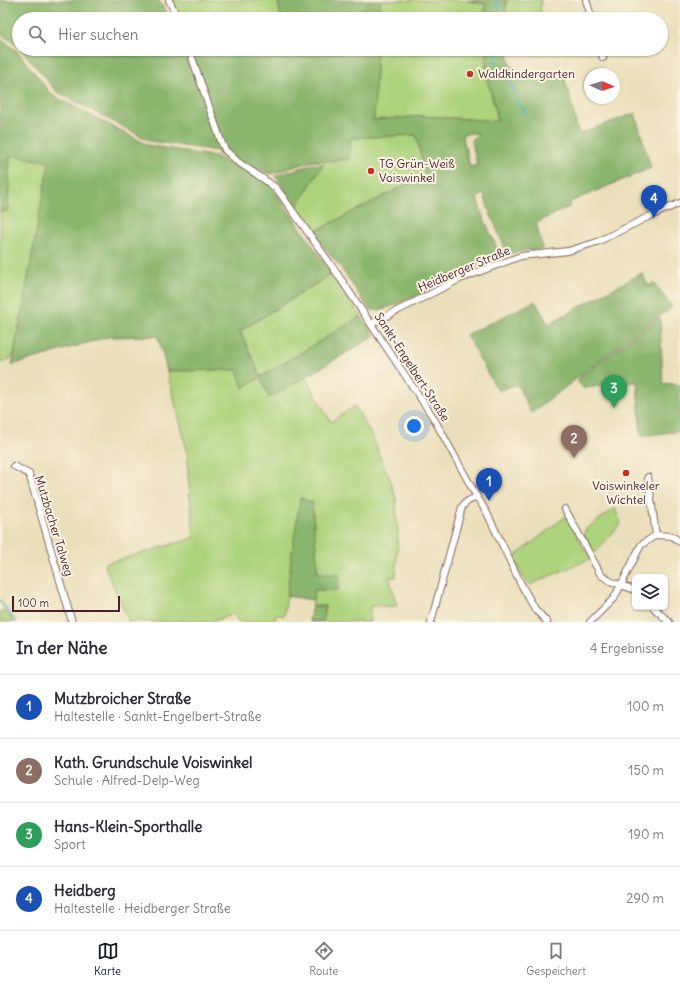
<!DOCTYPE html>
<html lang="de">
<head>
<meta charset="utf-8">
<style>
	body { margin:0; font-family:Delius,sans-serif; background:#f7f7f7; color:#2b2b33 }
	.controls { position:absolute; right:12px; bottom:12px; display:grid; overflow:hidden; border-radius:6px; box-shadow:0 1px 3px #0004 }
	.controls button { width:36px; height:36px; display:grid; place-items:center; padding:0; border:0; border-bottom:1px solid #e1e1e2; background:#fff; color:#2b2b33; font:20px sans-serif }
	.compass { position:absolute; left:584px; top:68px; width:36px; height:36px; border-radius:50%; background:#fff; box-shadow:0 1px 3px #0004; rotate:93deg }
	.scale { position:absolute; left:12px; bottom:10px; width:108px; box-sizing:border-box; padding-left:4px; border:2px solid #4a1f2b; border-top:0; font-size:11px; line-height:14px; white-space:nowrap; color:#4a1f2b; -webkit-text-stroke:3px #fcf5e5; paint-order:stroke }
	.you { position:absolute; left:414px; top:426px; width:14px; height:14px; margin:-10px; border:3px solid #fff; border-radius:50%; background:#1a73e8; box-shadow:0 0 0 6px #1a73e833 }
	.badge { display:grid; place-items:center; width:26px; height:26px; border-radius:50%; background:#111827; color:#fff; font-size:13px; font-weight:700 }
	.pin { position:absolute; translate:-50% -33px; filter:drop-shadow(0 1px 2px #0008) }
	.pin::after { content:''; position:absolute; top:21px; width:14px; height:12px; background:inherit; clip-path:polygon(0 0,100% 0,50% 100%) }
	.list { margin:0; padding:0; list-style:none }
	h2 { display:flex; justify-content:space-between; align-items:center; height:52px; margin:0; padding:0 16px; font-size:17px }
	h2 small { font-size:13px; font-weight:400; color:#7c7c81 }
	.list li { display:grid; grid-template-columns:26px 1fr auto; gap:12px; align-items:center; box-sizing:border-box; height:64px; padding:0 16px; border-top:1px solid #e1e1e2 }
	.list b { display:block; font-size:15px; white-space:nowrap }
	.list p { margin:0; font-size:13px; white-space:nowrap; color:#7c7c81 }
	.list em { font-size:13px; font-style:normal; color:#7c7c81 }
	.icon { flex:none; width:22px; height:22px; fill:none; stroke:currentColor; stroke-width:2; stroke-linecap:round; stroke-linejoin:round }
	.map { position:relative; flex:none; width:680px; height:622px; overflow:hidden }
	.search { position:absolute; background:#fff; box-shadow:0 1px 3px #0004; left:12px; right:12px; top:12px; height:44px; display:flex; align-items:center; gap:10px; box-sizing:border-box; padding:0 14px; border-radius:22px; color:#7c7c81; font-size:15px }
	.sheet { height:308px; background:#fff }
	nav { display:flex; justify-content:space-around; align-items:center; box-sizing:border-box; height:56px; border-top:1px solid #e1e1e2; background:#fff; font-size:11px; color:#7c7c81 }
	nav a { display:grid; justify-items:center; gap:2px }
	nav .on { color:#111827 }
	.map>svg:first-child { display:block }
	.green { fill:#add37d; stroke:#7c7954 }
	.forest { fill:#8ab56c; stroke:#6a6a4c; fill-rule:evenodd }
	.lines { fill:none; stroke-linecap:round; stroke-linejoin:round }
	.stream { stroke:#3daeb5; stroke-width:2 }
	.minor-casing { stroke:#82625d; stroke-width:8 }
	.minor { stroke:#fff; stroke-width:6 }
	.poi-dot { fill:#c8321e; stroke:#fcf5e5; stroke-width:1.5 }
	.labels { text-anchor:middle; stroke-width:4; stroke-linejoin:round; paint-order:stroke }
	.poi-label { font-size:12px; fill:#4a1f2b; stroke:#fcf5e5; text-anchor:start }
	.street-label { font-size:12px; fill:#4a1f2b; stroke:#fcf5e5 }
</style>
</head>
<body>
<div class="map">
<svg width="680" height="622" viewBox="0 0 680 622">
	<rect width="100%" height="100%" fill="#fcf5e5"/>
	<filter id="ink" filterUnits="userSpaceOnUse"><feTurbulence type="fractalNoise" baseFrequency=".025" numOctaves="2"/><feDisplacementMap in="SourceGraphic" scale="8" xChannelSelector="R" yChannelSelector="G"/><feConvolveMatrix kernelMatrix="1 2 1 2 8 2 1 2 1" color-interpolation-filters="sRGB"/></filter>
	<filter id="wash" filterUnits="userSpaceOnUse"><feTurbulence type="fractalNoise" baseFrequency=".012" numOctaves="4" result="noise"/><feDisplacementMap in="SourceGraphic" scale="16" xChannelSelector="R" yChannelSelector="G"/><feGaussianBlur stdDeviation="0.9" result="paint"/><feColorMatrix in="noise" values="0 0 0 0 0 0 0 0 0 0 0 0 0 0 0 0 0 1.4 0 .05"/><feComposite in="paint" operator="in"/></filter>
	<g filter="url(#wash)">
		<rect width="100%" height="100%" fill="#ebdfbb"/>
		<path class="green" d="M 169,0 L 278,0 L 281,19 L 177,19 Z
			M 380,0 L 464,0 L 485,4 L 485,12 L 487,19 L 379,19 Z
			M 506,0 L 541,0 L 540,19 L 506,19 Z
			M 377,49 L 486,49 L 486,74 L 498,121 L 422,116 L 373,120 Z
			M 416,135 L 427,178 L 411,182 L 314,232 L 297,207 L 325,161 L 349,159 L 350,138 Z
			M 10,154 L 50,161 L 14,353 C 11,359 7,362 0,363 L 0,212 L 8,210 Z
			M 332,274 L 361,316 L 261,377 L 269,398 L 305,377 L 331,422 L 355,406 L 373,438 L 381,460 L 389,476 L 396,499 L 397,528 L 398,528 L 396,577 L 389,577 L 397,606 L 370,606 L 370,622 L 309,622 L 323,621 L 325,606 L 312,606 L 315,590 L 339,574 L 318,573 L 312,502 L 301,499 L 284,616 L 276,614 L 275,622 L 238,622 L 234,614 L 210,622 L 129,622 L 104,564 L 194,538 L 188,475 L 188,454 L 167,371 L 237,370 L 244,387 L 261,377 L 240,331 Z
			M 615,508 L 621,524 L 594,554 L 584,535 L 585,530 Z
			M 566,516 L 590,559 L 529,585 L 523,575 L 522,576 L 514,557 Z
			M 4,610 L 14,622 L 0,622 L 0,612 Z"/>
		<path class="forest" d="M 0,0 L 158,0 L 171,19 L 19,19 L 19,47 L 0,33 Z
			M 278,0 L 380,0 L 379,19 L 281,19 Z
			M 464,0 L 506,0 L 506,19 L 487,19 L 485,12 L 485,4 Z
			M 0,38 L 18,52 L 52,95 L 148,145 L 217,157 L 265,176 L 332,274 L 240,331 L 261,377 L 361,316 L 375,336 L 269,398 L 261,377 L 243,388 L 237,370 L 167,371 L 159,340 L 157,336 L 107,337 L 12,365 L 49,162 L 10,155 L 8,210 L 0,212 Z
			M 21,49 L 377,49 L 374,120 L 422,116 L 498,121 L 495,106 L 487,80 L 486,49 L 508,49 L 509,61 L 519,81 L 564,76 L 579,134 L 635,113 L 651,168 L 570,202 L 571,206 L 536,223 L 543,249 L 522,251 L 513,253 L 507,250 L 505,248 L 488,208 L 484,194 L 477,198 L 480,209 L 498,251 C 498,259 493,263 486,262 L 457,275 L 455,278 C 442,284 384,313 373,310 C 370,310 368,307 366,305 L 340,266 L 325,249 L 314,232 L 411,182 L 426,178 L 416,135 L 351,138 L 349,159 L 309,162 L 271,174 L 218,154 L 218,151 L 150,141 L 56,91 ZM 478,133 L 473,138 L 472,142 L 477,165 L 470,167 L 462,134 Z
			M 323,164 L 297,207 L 275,176 L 310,165 Z
			M 642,273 L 648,286 L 654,283 L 672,307 L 575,379 L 575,380 L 531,413 L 517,384 L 498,391 L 466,335 L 535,301 L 548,324 Z
			M 660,318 L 663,383 L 680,385 L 680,431 L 641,436 L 637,382 L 584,388 L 584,389 L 578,382 L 579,378 Z
			M 300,498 L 312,502 L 318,573 L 339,574 L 338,590 L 315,590 L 313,600 L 287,596 L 291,558 Z
			M 312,606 L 325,606 L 323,621 L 309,621 Z"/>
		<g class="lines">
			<path class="stream" d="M 497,0 L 500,17 L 499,19
				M 498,49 L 496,63 L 512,87 L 519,104 L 524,109 L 525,114
				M 0,601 L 16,622"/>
		</g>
	</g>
	<g filter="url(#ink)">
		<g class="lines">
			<g class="minor-casing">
				<path id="minor" d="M 169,0 L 178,19
					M 586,0 L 592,19
					M 189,49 L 221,141 L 225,150 L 238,162 L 265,180 L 277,189 L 334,269 L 433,417 L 477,497 L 487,513 L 521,584 L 535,609 L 547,622
					M 600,49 L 603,58
					M 371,324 L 460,279 L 521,256 L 568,251 L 597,242 L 650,216 L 680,203
					M 14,466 L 29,474 L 72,622
					M 648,477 L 656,535
					M 565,509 L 601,575 L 612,582 L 635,590
					M 653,607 L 669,622
					M 431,622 L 462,507 C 466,501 470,500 477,497
					M 590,622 L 614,598 L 621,585 L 641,545 L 656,535 L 672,536 L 680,542"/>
			</g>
			<use href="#minor" class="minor"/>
		</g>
	</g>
	<g class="poi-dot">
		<circle cx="470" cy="74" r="4"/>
		<circle cx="371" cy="171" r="4"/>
		<circle cx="626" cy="473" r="4"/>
	</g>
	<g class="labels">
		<g class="poi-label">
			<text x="478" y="78">Waldkindergarten</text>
			<text x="379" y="168">TG Grün-Weiß<tspan x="379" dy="14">Voiswinkel</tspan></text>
			<text x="626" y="490" text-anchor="middle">Voiswinkeler<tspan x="626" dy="14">Wichtel</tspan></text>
		</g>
		<g class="street-label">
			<text transform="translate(464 269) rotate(-23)" y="4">Heidberger Straße</text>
			<text transform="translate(412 367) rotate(57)" y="4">Sankt-Engelbert-Straße</text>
			<text transform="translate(54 526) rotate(73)" y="4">Mutzbacher Talweg</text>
		</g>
	</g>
</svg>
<div class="controls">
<button><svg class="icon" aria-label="layers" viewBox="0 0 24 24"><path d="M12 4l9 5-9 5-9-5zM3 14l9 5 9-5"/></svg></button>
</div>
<svg class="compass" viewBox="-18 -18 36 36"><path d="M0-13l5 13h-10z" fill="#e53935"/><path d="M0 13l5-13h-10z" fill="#7c7c81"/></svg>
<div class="scale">100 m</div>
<div class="you"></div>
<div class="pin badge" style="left:489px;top:501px;background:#1a4fb4">1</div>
<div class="pin badge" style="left:574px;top:458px;background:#8d6e63">2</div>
<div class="pin badge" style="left:614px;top:408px;background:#2e9e5b">3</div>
<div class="pin badge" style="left:654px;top:218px;background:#1a4fb4">4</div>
<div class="search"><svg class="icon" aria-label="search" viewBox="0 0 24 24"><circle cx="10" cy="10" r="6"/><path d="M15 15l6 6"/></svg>Hier suchen</div>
</div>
<section class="sheet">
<h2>In der Nähe<small>4 Ergebnisse</small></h2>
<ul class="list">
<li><span class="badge" style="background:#1a4fb4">1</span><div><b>Mutzbroicher Straße</b><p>Haltestelle · Sankt-Engelbert-Straße</p></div><em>100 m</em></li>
<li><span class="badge" style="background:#8d6e63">2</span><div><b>Kath. Grundschule Voiswinkel</b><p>Schule · Alfred-Delp-Weg</p></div><em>150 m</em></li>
<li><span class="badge" style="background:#2e9e5b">3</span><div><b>Hans-Klein-Sporthalle</b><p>Sport</p></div><em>190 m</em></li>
<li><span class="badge" style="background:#1a4fb4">4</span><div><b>Heidberg</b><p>Haltestelle · Heidberger Straße</p></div><em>290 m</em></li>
</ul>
</section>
<nav>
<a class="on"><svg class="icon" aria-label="map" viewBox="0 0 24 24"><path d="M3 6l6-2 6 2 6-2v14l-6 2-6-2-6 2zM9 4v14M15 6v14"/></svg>Karte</a>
<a><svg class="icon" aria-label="directions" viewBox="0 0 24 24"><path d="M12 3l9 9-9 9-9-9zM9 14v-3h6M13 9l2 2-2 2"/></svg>Route</a>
<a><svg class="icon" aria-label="saved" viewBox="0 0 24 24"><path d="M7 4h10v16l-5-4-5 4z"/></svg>Gespeichert</a>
</nav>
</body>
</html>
